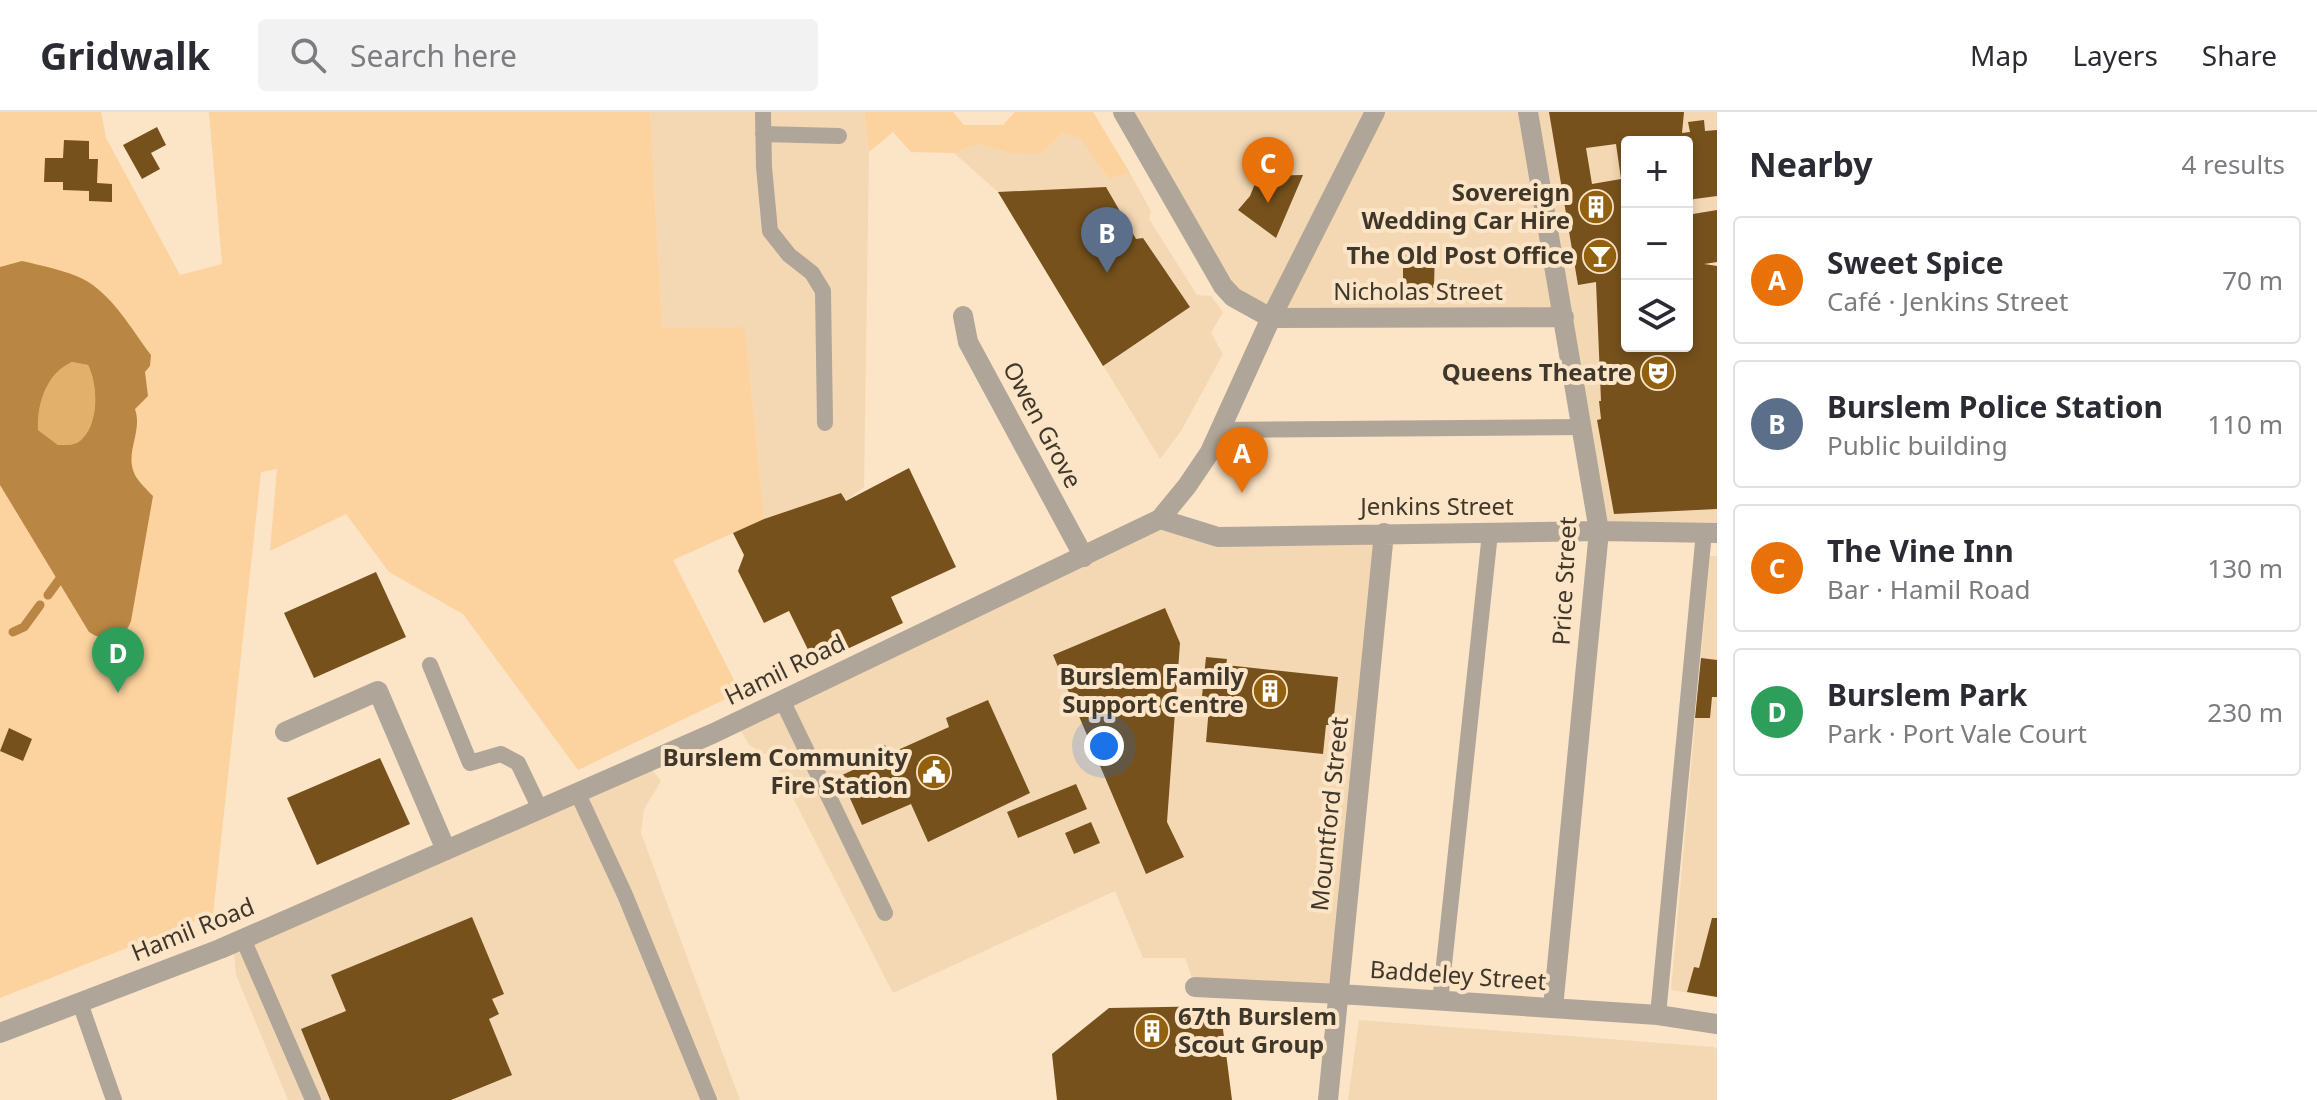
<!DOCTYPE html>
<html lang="en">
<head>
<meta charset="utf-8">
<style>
	body { margin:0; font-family:"Noto Sans",sans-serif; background:#f2f2f3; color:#2b2b33 }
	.controls { position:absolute; right:24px; top:24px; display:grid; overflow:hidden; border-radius:8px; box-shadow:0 4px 12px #0003 }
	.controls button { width:72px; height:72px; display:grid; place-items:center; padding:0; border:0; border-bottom:2px solid #e1e1e2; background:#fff; color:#2b2b33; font:40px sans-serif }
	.you { position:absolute; left:1104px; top:634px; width:28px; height:28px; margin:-20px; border:6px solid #fff; border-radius:50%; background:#1a73e8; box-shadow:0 0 0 12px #1a73e833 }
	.badge { display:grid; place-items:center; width:52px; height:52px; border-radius:50%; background:#7c3aed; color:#fff; font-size:26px; font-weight:700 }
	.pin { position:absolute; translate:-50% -66px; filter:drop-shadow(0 2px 4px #0008) }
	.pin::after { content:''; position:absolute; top:42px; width:28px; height:24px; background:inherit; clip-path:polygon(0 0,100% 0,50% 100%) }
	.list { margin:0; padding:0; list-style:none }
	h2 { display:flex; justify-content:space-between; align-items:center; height:104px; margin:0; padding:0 32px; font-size:34px }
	h2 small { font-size:26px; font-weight:400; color:#7c7c81 }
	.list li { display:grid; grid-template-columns:52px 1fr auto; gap:24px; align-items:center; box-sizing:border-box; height:128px; margin:0 16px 16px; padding:0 16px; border:2px solid #e1e1e2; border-radius:8px }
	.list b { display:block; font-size:30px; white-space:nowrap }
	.list p { margin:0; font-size:26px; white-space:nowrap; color:#7c7c81 }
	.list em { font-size:26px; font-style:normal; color:#7c7c81 }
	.icon { flex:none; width:44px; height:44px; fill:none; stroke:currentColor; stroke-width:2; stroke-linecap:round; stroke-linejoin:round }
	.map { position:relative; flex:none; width:1717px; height:988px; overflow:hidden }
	header { display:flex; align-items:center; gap:48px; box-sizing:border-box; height:112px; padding:0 40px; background:#fff; border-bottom:2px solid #e1e1e2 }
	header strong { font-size:38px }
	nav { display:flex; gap:44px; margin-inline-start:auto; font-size:28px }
	.search { width:560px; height:72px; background:#f2f2f3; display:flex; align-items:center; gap:20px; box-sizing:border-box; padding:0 28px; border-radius:8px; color:#7c7c81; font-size:30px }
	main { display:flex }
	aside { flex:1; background:#fff }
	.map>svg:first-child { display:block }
	.built { fill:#f4d8b4; fill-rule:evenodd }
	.green { fill:#fcd29f }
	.forest { fill:#e3b06c }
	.water { fill:#b98743; fill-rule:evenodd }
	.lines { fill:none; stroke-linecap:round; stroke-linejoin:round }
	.stream { stroke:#b98743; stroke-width:9 }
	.building { fill:#76511c; fill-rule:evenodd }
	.service { stroke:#afa598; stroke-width:16 }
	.minor { stroke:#afa598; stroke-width:20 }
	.tertiary { stroke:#afa598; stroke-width:20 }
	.labels { text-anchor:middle; stroke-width:8; stroke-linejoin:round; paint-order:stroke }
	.poi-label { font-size:24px; font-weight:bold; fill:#40372b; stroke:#fce4c6; text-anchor:end }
	.street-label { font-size:24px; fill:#40372b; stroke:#fce4c6 }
</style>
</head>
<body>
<header>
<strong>Gridwalk</strong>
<div class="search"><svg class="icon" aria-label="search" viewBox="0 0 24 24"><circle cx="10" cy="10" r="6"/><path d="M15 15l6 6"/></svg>Search here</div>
<nav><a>Map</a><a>Layers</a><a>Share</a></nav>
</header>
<main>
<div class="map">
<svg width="1717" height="988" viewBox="0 0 1717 988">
	<rect width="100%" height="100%" fill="#fce4c6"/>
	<path class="built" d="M 650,0 L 864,0 L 869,40 L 864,375 L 846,389 L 841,381 L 764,407 L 745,215 L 662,216 Z
		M 1130,0 L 1717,0 L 1717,411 L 1601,411 L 1560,211 L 1295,209 L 1240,182 ZM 1627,30 L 1687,30 L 1687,234 L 1627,234 Z
		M 1062,21 L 1080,25 L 1109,67 L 1130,61 L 1151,99 L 1149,107 L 1197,183 L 1211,184 L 1223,200 L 1211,221 L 1223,242 L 1181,319 L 1160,347 L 998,80 L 954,41 L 978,32 L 1009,41 Z
		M 1160,407 L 1218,425 L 1384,421 L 1340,882 L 1195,875 L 1185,846 L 1143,846 L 1115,779 L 893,881 L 773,647 L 749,633 L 736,610 Z
		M 1710,444 L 1717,444 L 1717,885 L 1671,878 Z
		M 645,649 L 661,669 L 644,697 L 641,721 L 740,988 L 288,988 L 236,863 L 233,831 Z
		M 1359,908 L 1713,935 L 1717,937 L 1717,988 L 1348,988 Z"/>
	<path class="green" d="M 0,0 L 101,0 L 106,26 L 180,163 L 222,152 L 209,0 L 650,0 L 662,216 L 745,215 L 764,407 L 673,448 L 740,580 L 578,658 L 463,502 L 389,460 L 346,402 L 270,439 L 277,357 L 261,360 L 213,802 L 0,886 Z
		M 864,0 L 953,0 L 964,13 L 1003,13 L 1015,0 L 1093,0 L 1130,61 L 1109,67 L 1080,26 L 1062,21 L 1041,42 L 1009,41 L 978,32 L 954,41 L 911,40 L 893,20 L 869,40 Z"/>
	<path class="forest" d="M 72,250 L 88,253 C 98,273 99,309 82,327 C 76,334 66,333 58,333 L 38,318 C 37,291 47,261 72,250 Z"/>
	<path class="water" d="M 22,149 C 43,154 64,158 83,167 C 112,182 132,218 151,243 L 150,254 L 145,260 L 148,284 L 135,297 C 143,320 124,341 135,363 C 139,370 147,378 153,384 L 131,509 C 124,529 106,532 89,520 L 0,373 L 0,155 ZM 72,250 L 88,253 C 98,273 99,310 82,327 C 76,334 66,333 58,333 L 38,318 C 37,291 47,261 72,250 Z"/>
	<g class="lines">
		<path class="stream" d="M 48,483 L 59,468
			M 13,520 L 24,515 L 40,493"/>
	</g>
	<path class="building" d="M 1549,0 L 1684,0 L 1682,21 L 1690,20 L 1688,10 L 1704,8 L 1705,19 L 1717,18 L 1717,84 L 1687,88 L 1687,30 L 1627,30 L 1627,234 L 1687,234 L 1687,103 L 1717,98 L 1717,150 L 1704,152 L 1717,154 L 1717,397 L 1614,402 L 1597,308 L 1601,307 L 1599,289 L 1601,289 L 1596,170 L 1578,173 ZM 1616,32 L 1621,67 L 1592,72 L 1586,36 Z
		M 157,15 L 166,33 L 151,41 L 160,57 L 142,67 L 123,33 Z
		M 64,28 L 89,29 L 89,47 L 98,47 L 97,71 L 112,72 L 112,90 L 89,89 L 89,79 L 63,78 L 63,70 L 44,70 L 45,46 L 63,46 Z
		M 1303,63 L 1276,126 L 1238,98 L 1250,84 L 1258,64 Z
		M 1106,75 L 1136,127 L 1143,126 L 1190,195 L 1103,254 L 998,80 Z
		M 1403,136 L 1435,136 L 1434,176 L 1403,175 Z
		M 909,356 L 956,455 L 891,485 L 903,511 L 815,552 L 789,499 L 764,511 L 738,459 L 744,443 L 733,421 L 764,407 L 841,381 L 846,389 Z
		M 376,460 L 406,525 L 314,566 L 284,501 Z
		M 1165,496 L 1180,531 L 1167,710 L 1184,745 L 1146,762 L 1053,543 Z
		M 1206,545 L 1227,547 L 1226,553 L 1338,565 L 1333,613 L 1326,613 L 1323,642 L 1206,630 L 1209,595 L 1201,594 Z
		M 1701,546 L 1717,548 L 1717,585 L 1712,585 L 1710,606 L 1695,606 Z
		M 988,588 L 1030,681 L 928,730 L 911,692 L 862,713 L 840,664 L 855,657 L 851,648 L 885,633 L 889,642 L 949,615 L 946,606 Z
		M 9,616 L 32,627 L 23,649 L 0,639 Z
		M 380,646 L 410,712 L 317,753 L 287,686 Z
		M 1076,672 L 1087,697 L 1018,726 L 1007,700 Z
		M 1091,710 L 1100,731 L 1074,742 L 1065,721 Z
		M 472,805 L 504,882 L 492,887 L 499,902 L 489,907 L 512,963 L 451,988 L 330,988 L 301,917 L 346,899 L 331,863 Z
		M 1712,806 L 1717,806 L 1717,885 L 1687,880 L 1694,855 L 1699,856 Z
		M 1220,894 L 1232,988 L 1057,988 L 1052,942 L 1109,896 Z"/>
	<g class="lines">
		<path class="service" d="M 763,0 L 764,55 L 770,119 L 789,143 L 812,161 L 823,179 L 825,311
			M 763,22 L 839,24
			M 1221,318 L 1583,315
			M 430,553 L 470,651 L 501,642 L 518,651 L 540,697
			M 782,588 L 885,801
			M 577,680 L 625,783 L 709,988
			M 243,827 L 313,988
			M 1440,890 L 1490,421
			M 80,891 L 114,988
			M 1658,903 L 1704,420"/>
		<path class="minor" d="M 1123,0 L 1223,174 L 1233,185 L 1271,206 L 1564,205
			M 1528,0 L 1599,419 L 1553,896
			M 963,204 L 968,230 L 1084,445
			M 1160,407 L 1218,425 L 1599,419 L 1717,421
			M 285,620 L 378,579 L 446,738
			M 1195,875 L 1340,882 L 1658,903 L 1717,912
			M 1328,988 L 1384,421"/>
		<path class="tertiary" d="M 0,921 L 220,837 L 714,621 L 1160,407 L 1187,374 L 1210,340 L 1271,206 L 1375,0"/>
	</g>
	<defs>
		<g id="building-disc" transform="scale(1.8)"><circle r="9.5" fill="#926110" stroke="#fce4c6"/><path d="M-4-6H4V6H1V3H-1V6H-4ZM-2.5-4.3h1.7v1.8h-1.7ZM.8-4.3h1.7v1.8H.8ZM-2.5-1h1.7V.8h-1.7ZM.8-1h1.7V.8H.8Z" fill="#fff"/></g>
		<g id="bar-disc" transform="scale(1.8)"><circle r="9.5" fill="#926110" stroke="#fce4c6"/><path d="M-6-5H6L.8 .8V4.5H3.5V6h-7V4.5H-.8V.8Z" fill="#fff"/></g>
		<g id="theatre-disc" transform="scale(1.8)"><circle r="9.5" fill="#926110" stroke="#fce4c6"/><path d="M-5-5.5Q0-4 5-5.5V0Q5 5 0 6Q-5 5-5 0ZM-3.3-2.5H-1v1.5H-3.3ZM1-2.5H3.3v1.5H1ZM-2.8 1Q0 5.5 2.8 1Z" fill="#fff"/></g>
		<g id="civic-disc" transform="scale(1.8)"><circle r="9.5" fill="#926110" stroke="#fce4c6"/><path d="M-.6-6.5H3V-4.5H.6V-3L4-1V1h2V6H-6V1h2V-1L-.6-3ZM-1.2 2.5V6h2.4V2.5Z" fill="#fff"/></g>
	</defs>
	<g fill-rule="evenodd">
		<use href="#building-disc" x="1596" y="95"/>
		<use href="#bar-disc" x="1600" y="144"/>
		<use href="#theatre-disc" x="1658" y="261"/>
		<use href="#building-disc" x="1270" y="579"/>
		<use href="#civic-disc" x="934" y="660"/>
		<use href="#building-disc" x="1152" y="919"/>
	</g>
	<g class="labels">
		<g class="poi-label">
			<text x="1570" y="89">Sovereign<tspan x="1570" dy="28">Wedding Car Hire</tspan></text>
			<text x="1574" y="152">The Old Post Office</text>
			<text x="1632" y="269">Queens Theatre</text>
			<text x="1244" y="573">Burslem Family<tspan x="1244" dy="28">Support Centre</tspan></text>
			<text x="908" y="654">Burslem Community<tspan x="908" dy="28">Fire Station</tspan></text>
			<text x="1178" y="913" text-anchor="start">67th Burslem<tspan x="1178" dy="28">Scout Group</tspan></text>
		</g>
		<g class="street-label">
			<text x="1418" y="188">Nicholas Street</text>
			<text transform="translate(1042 313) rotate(62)" y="8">Owen Grove</text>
			<text x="1437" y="403">Jenkins Street</text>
			<text transform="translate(1565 469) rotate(-87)" y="8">Price Street</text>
			<text transform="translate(785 558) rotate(-26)" y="8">Hamil Road</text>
			<text transform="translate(1330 702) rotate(-84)" y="8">Mountford Street</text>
			<text transform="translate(193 818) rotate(-22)" y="8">Hamil Road</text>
			<text transform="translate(1458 864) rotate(4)" y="8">Baddeley Street</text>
		</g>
	</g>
</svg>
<div class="controls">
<button>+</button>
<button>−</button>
<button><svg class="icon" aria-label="layers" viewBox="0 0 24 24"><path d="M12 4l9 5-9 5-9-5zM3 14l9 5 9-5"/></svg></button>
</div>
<div class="you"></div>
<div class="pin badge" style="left:1242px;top:381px;background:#e8710a">A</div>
<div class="pin badge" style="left:1107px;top:161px;background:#5c6f8a">B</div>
<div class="pin badge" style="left:1268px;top:91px;background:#e8710a">C</div>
<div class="pin badge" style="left:118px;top:581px;background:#2e9e5b">D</div>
</div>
<aside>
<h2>Nearby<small>4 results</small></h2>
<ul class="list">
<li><span class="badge" style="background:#e8710a">A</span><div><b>Sweet Spice</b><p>Café · Jenkins Street</p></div><em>70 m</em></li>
<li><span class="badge" style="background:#5c6f8a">B</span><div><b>Burslem Police Station</b><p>Public building</p></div><em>110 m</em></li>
<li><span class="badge" style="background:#e8710a">C</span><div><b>The Vine Inn</b><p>Bar · Hamil Road</p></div><em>130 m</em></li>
<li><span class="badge" style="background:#2e9e5b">D</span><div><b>Burslem Park</b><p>Park · Port Vale Court</p></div><em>230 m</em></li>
</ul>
</aside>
</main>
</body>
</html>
